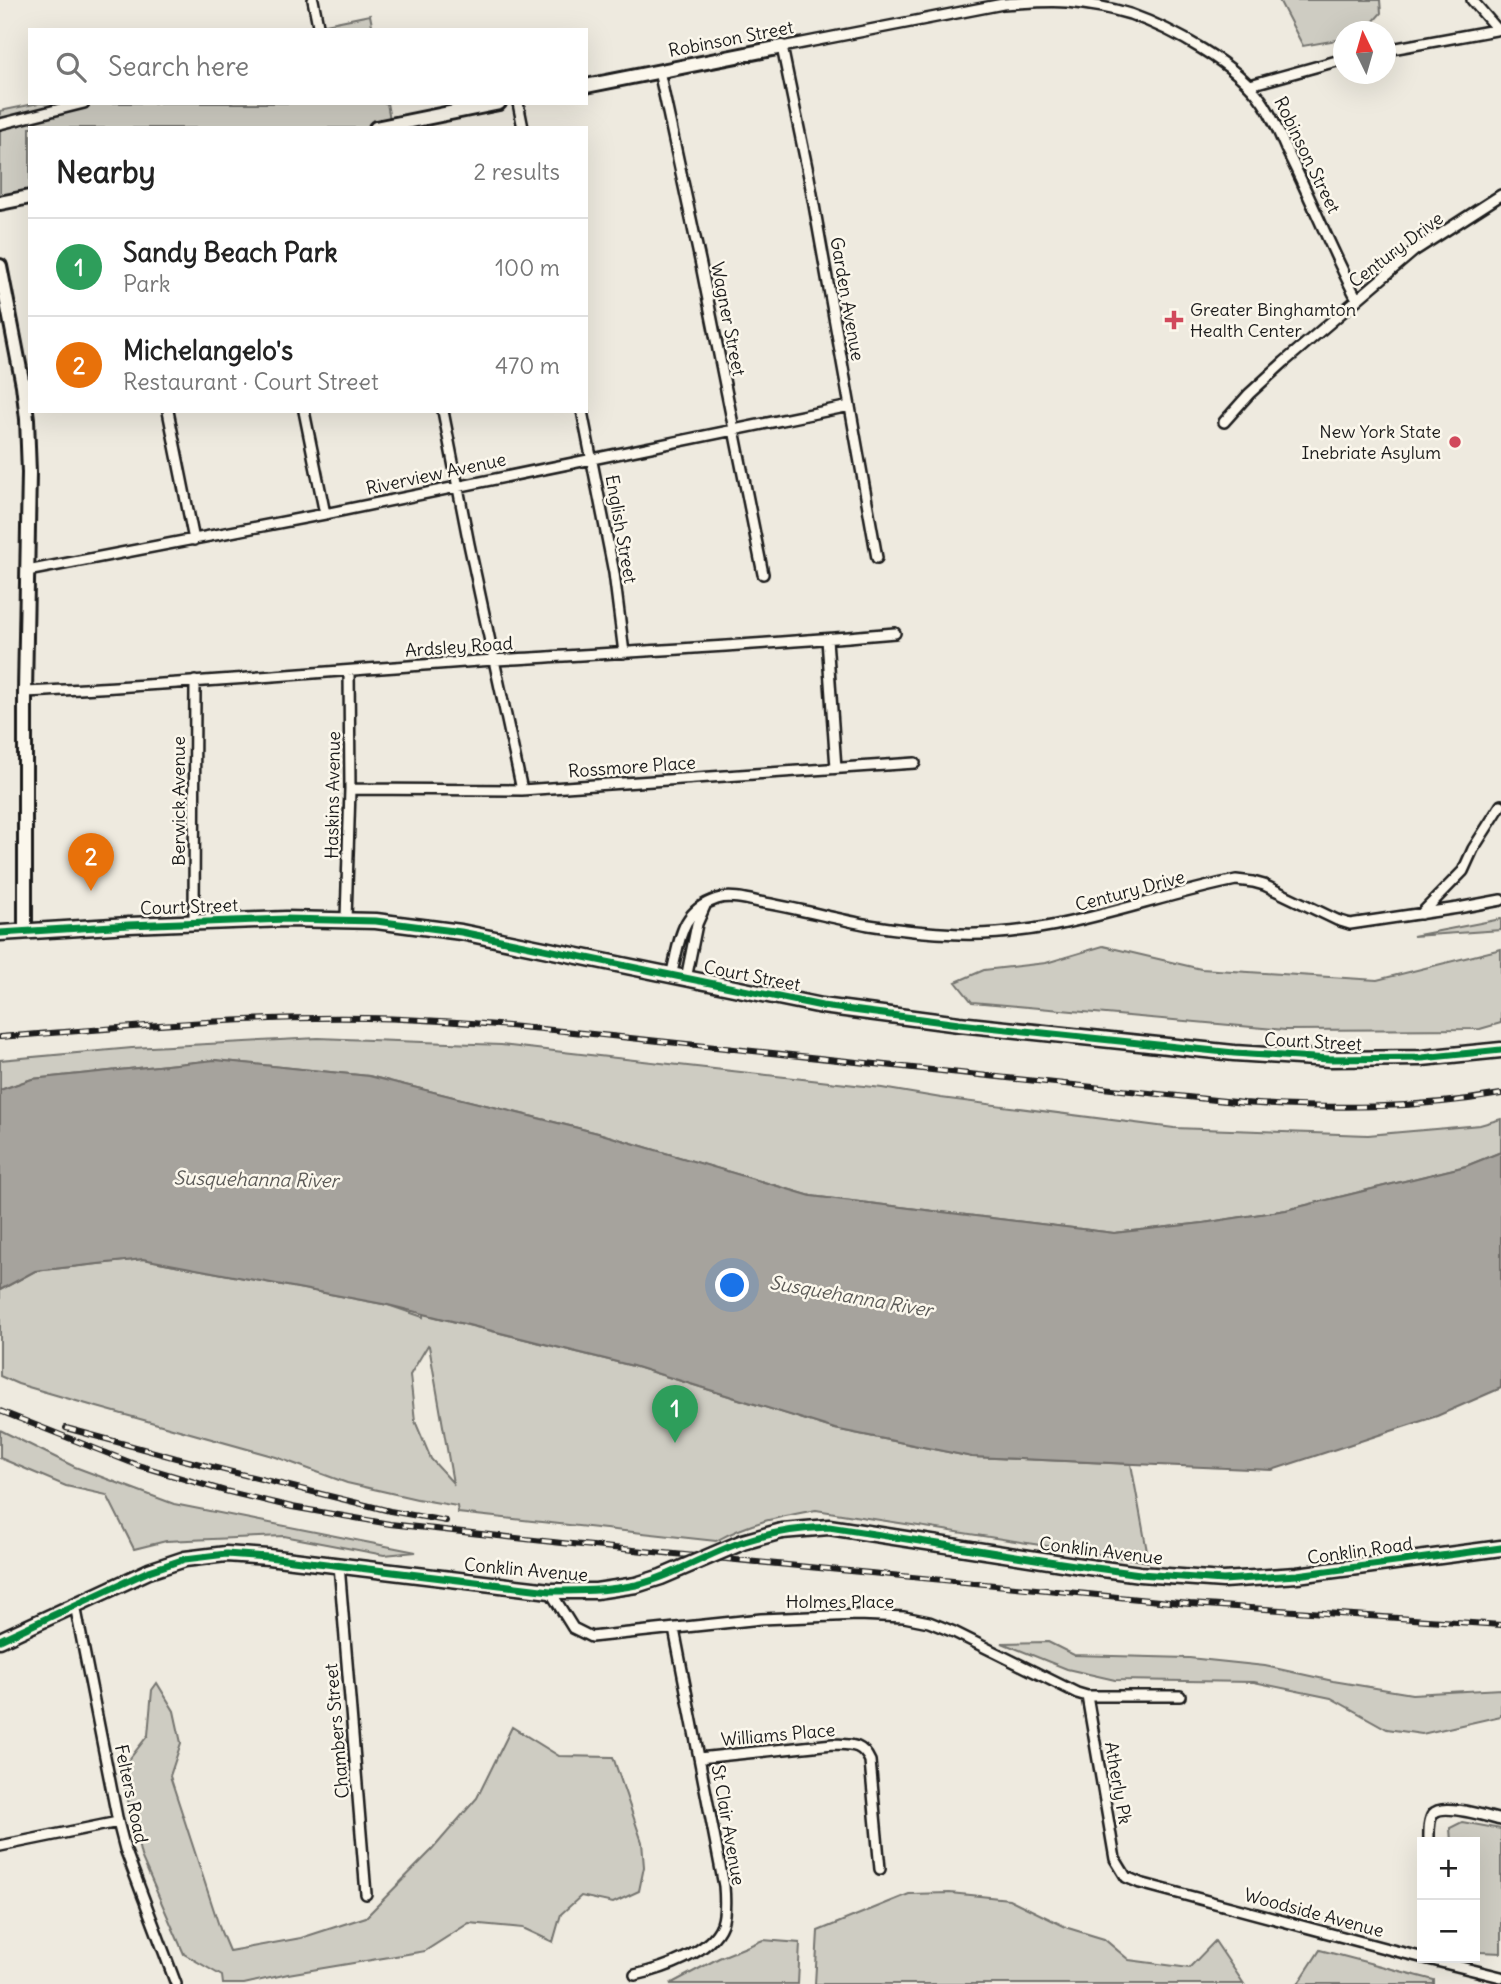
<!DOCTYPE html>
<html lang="en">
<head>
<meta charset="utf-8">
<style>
	body { margin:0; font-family:Delius,sans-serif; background:#f6f6f6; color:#222 }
	.controls { position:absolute; right:21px; bottom:21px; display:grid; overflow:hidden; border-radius:0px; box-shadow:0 7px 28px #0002 }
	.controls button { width:63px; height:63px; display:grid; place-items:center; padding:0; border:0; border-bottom:2px solid #e0e0e0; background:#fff; color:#222; font:35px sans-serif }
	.compass { position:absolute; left:1333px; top:21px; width:63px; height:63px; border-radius:50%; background:#fff; box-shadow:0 7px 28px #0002; rotate:355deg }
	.you { position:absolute; left:733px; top:1286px; width:24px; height:24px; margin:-18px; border:5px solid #fff; border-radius:50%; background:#1a73e8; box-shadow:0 0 0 10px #1a73e833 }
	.badge { display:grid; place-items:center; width:46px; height:46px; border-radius:50%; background:#7c3aed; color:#fff; font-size:23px; font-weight:700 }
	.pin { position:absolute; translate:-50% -58px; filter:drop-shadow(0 2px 4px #0008) }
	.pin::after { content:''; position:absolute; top:37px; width:24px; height:21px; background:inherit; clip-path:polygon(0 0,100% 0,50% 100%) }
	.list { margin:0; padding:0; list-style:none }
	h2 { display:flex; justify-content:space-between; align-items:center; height:91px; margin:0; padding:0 28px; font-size:30px }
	h2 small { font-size:23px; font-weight:400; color:#767676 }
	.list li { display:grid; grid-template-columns:46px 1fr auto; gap:21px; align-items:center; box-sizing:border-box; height:98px; padding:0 28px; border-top:2px solid #e0e0e0 }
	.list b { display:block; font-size:26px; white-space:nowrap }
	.list p { margin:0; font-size:23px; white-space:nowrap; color:#767676 }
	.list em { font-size:23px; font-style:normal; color:#767676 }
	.icon { flex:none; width:38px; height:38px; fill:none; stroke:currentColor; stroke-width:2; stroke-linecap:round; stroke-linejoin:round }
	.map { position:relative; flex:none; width:1501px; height:1984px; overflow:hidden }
	.search { position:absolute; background:#fff; box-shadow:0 7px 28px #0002; left:28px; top:28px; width:560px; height:77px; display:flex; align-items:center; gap:18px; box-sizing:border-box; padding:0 24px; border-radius:0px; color:#767676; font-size:26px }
	.panel { position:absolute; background:#fff; box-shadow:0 7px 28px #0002; left:28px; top:126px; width:560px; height:287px; border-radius:0px }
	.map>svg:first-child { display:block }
	.green { fill:#ceccc2; stroke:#75746f; stroke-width:2; fill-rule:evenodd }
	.water { fill:#a6a39d; stroke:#6f6d69; stroke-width:2 }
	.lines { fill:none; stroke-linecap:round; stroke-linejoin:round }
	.street-casing { stroke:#1c1c1c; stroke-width:14 }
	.secondary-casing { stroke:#1c1c1c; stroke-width:18 }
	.primary-casing { stroke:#1c1c1c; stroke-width:19 }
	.street { stroke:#fbf7ec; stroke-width:9 }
	.secondary { stroke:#fbf7ec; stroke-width:12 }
	.primary { stroke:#fbf7ec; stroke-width:14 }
	.rail-casing { stroke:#1c1c1c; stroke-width:6 }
	.rail { stroke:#fbf7ec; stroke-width:3.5; stroke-dasharray:10; stroke-linecap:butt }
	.primary-bridge-casing { stroke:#1c1c1c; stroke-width:19; stroke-linecap:butt }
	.primary-bridge { stroke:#fbf7ec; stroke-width:14 }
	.cycleway-casing { stroke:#fbf7ec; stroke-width:11 }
	.cycleway { stroke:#00873e; stroke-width:7 }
	.poi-dot { fill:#d1495b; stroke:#fbf7ec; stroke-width:2.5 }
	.labels { text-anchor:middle; stroke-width:5; stroke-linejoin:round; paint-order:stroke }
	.street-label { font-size:18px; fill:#1c1c1c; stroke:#fbf7ec }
	.poi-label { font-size:18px; fill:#1c1c1c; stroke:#fbf7ec; text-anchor:start }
	.water-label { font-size:19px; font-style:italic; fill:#5a5956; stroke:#fbf7ec }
</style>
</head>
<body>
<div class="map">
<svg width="1501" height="1984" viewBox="0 0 1501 1984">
	<rect width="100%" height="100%" fill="#eeeadf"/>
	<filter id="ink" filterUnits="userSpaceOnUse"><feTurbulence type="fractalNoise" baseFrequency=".0143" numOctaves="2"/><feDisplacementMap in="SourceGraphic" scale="14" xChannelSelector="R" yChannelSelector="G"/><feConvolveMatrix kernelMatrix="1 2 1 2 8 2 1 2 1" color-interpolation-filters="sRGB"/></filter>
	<g filter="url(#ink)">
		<path class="green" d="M 1279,0 L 1380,0 L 1381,13 L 1365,31 L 1344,32 L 1343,39 L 1303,46 Z
			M 370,15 L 373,30 L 296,30 Z
			M 39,103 L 387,103 L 391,125 L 376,128 L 30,128 L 30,197 L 0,203 L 0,111 Z
			M 1501,919 L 1501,930 L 1413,936 Z
			M 1103,946 L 1201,969 L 1377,980 L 1501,949 L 1501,1023 L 1480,1029 L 1285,1030 L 972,1002 L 956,982 L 984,970 L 1046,963 Z
			M 318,1038 L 501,1045 L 882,1088 L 941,1098 L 1174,1128 L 1368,1135 L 1480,1125 L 1501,1119 L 1501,1152 L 1466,1166 L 1286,1210 L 1203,1223 L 1114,1233 L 811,1196 L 598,1133 L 369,1076 L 215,1060 L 32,1079 L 0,1090 L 0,1060 L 132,1048 Z
			M 143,1259 L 388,1305 L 423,1317 L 423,1314 L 633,1366 L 835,1429 L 972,1457 L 1131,1464 L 1149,1562 L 816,1510 C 779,1517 750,1522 716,1541 L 458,1513 L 457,1506 L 417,1499 L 347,1483 L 276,1457 L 97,1407 L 18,1384 L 0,1376 L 0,1290 L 35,1271 ZM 428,1345 L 429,1346 L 453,1483 L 431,1459 L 415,1421 L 410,1375 Z
			M 0,1430 L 75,1467 L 174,1504 L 416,1552 L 384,1555 L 284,1536 L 166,1541 L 134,1549 L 107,1495 L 66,1486 L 0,1458 Z
			M 1048,1642 L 1074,1655 L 1189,1658 L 1265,1666 L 1333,1681 L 1412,1694 L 1501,1689 L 1501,1716 L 1422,1734 L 1387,1729 L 1331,1698 L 1254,1682 L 1115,1680 L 1067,1669 L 1002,1643 Z
			M 157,1683 L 174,1711 L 181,1743 L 170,1776 L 221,1932 L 229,1951 L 301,1938 L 366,1917 L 431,1851 L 477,1798 L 512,1727 L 559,1756 L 613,1757 L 642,1842 L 644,1867 L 639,1891 L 613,1903 L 581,1896 L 561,1914 L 553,1942 L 523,1928 L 469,1923 L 425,1951 L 288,1974 L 244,1984 L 223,1984 L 222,1976 L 184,1954 L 141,1856 L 121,1770 L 148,1735 L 152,1690 Z
			M 1462,1822 L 1501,1829 L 1501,1953 L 1480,1952 L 1475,1947 L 1475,1842 L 1451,1842 L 1450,1828 Z
			M 950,1893 L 1009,1899 L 1068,1928 L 1104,1939 L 1129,1960 L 1189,1968 L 1215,1941 L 1244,1984 L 815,1984 L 818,1931 L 909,1894 Z
			M 763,1940 L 800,1943 L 798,1984 L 670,1984 L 719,1958 Z
			M 1320,1950 L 1434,1980 L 1434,1984 L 1298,1984 Z"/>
		<path class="water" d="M 215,1060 L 369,1076 L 598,1133 L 811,1196 L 1114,1233 L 1203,1223 L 1286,1210 L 1466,1166 L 1501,1152 L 1501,1388 L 1437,1416 L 1272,1470 L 972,1457 L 835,1429 L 633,1366 L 388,1305 L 143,1259 L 35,1271 L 0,1290 L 0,1090 L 32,1079 Z"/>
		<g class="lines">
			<g class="street-casing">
				<path id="street" d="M 313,0 L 319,30
					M 1472,0 L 1497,29
					M 1386,50 L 1501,29
					M 659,71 L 701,265 L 763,574
					M 1250,85 L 1344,59
					M 518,103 L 523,128
					M 0,124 L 84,103
					M 168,411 L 194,540
					M 304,411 L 325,514
					M 443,411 L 469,544 L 522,790
					M 582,411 L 614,573 L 624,653
					M 1224,422 L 1249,394 L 1284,362 L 1414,251 L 1501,195
					M 877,558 L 809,177 L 782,47 L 1003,4 C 1024,3 1046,0 1067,2 C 1088,4 1110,8 1130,14 C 1172,29 1237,64 1262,101 C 1272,115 1279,133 1286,149 C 1311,198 1331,250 1357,299
					M 27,571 L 325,514 L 850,406
					M 827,639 L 836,768
					M 25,692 C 182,685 338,670 495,660 C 628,652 762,645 895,633
					M 350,789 L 522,790 L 915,763
					M 1421,914 L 1463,871 L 1473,849 L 1501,805
					M 346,919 L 350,789 L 349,671
					M 194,922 L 195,681
					M 671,976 C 680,942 679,911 717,899 C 730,895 746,899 759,902 C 796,908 832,918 869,925 C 899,930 929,933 959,934 C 1057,937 1142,899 1236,880 L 1253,882 L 1264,885 L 1337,920 L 1350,924 L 1458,908 L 1501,900
					M 686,979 L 697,924 L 705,906
					M 339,1565 L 366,1894
					M 550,1591 L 573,1628 L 591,1637 L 761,1619 L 858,1615 L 904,1617 L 929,1622 L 954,1632 L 1077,1693 L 1087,1696 L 1180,1696
					M 75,1605 L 118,1822 L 125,1849 L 176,1984
					M 1087,1696 L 1115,1859 L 1126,1877 L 1140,1883 L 1388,1949 L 1501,1977
					M 699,1758 L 833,1744 C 851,1745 862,1743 870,1761 L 880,1869
					M 1429,1842 C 1429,1834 1428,1821 1433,1814 C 1442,1802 1488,1817 1501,1820
					M 0,1846 L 118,1822
					M 635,1975 C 662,1969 711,1953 722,1924 C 726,1912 725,1898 724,1886 L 674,1629"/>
			</g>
			<g class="secondary-casing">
				<path id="secondary" d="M 586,86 L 782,47
					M 376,128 L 499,103
					M 0,203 L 30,197
					M 0,266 L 23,385 L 27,419 L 29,473 L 25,692 L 25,930"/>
			</g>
			<g class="primary-casing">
				<path id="primary" d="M 0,933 L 129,925 L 286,919 L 376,921 L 461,932 L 822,1006 L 959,1024 L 1234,1053 L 1330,1059 L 1422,1058 L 1501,1050
					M 782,1531 L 829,1527 L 1081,1566 L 1140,1574 L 1223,1580 L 1297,1575 L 1501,1548
					M 0,1640 L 149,1571 L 185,1559 L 226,1554 L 268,1557 L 550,1591 L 596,1591 L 636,1585"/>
			</g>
			<use href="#street" class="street"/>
			<use href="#secondary" class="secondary"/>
			<use href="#primary" class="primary"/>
			<g class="rail-casing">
				<path id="rail" d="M 0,1037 C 122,1028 244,1016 366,1018 C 439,1019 511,1026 583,1033 L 1244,1103 C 1331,1109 1415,1109 1501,1094
					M 0,1411 L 137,1465 L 225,1491 L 292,1507 L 390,1524 L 562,1543 L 1190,1604 L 1501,1625
					M 66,1428 L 176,1458 L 390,1511 L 446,1521"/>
			</g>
			<use href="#rail" class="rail"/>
			<g class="primary-bridge-casing">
				<path id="primary-bridge" d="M 636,1585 L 661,1577 L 743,1542 L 782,1531"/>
			</g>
			<use href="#primary-bridge" class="primary-bridge"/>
			<g class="cycleway-casing">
				<path id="cycleway" d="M 0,933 L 129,925 L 286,919 L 376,921 L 461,932 L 822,1006 L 959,1024 L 1234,1053 L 1330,1059 L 1422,1058 L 1501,1050
					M 0,1640 L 149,1571 L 185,1559 L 226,1554 L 268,1557 L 550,1591 C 579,1591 607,1591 636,1585 C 674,1576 708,1553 745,1541 C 773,1532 800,1528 829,1527 L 1081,1566 L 1140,1574 L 1223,1580 L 1297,1575 L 1501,1548"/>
			</g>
			<use href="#cycleway" class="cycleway"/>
		</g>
	</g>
	<g class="poi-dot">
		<path d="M1170.5 309.5h7v7h7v7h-7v7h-7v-7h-7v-7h7z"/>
		<circle cx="1455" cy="442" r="7"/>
	</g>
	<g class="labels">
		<g class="street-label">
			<text transform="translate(731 39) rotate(-11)" y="6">Robinson Street</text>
			<text transform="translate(1307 155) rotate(64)" y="6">Robinson Street</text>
			<text transform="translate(1396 250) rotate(-37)" y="6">Century Drive</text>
			<text transform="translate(847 299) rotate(80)" y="6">Garden Avenue</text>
			<text transform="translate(728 319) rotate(79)" y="6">Wagner Street</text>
			<text transform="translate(436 474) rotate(-12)" y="6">Riverview Avenue</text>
			<text transform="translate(621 529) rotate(80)" y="6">English Street</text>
			<text transform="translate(459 647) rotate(-4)" y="6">Ardsley Road</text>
			<text transform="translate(632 767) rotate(-4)" y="6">Rossmore Place</text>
			<text transform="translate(333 795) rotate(-89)" y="6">Haskins Avenue</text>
			<text transform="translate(179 801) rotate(-90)" y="6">Berwick Avenue</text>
			<text transform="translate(1130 891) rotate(-15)" y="6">Century Drive</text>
			<text transform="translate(189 907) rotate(-2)" y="6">Court Street</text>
			<text transform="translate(752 976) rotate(11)" y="6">Court Street</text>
			<text transform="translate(1313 1042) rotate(3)" y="6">Court Street</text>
			<text transform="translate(1101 1551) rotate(7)" y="6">Conklin Avenue</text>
			<text transform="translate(1360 1551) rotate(-8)" y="6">Conklin Road</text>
			<text transform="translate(526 1570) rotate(5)" y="6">Conklin Avenue</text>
			<text x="840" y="1608">Holmes Place</text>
			<text transform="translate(337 1731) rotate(-95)" y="6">Chambers Street</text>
			<text transform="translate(778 1735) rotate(-5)" y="6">Williams Place</text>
			<text transform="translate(1118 1783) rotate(80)" y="6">Atherly Pk</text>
			<text transform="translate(131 1794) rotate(78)" y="6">Felters Road</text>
			<text transform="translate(728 1825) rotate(80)" y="6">St Clair Avenue</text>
			<text transform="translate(1314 1913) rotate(15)" y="6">Woodside Avenue</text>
		</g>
		<g class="poi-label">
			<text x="1190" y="316">Greater Binghamton<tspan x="1190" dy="21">Health Center</tspan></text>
			<text x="1441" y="438" text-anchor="end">New York State<tspan x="1441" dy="21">Inebriate Asylum</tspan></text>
		</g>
		<g class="water-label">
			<text transform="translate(256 1179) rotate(1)" y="7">Susquehanna River</text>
			<text transform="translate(851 1296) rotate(10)" y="7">Susquehanna River</text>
		</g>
	</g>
</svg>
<div class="controls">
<button>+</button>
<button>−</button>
</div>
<svg class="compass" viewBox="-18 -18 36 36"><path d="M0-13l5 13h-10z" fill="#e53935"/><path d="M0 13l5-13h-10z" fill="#767676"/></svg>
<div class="you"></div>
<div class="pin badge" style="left:675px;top:1443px;background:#2e9e5b">1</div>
<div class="pin badge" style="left:91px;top:891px;background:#e8710a">2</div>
<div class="search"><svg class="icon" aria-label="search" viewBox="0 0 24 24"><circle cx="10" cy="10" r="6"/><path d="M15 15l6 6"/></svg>Search here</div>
<section class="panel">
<h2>Nearby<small>2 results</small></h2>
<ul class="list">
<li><span class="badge" style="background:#2e9e5b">1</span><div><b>Sandy Beach Park</b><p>Park</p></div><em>100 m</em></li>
<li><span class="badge" style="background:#e8710a">2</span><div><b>Michelangelo's</b><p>Restaurant · Court Street</p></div><em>470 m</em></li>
</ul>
</section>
</div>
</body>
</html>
